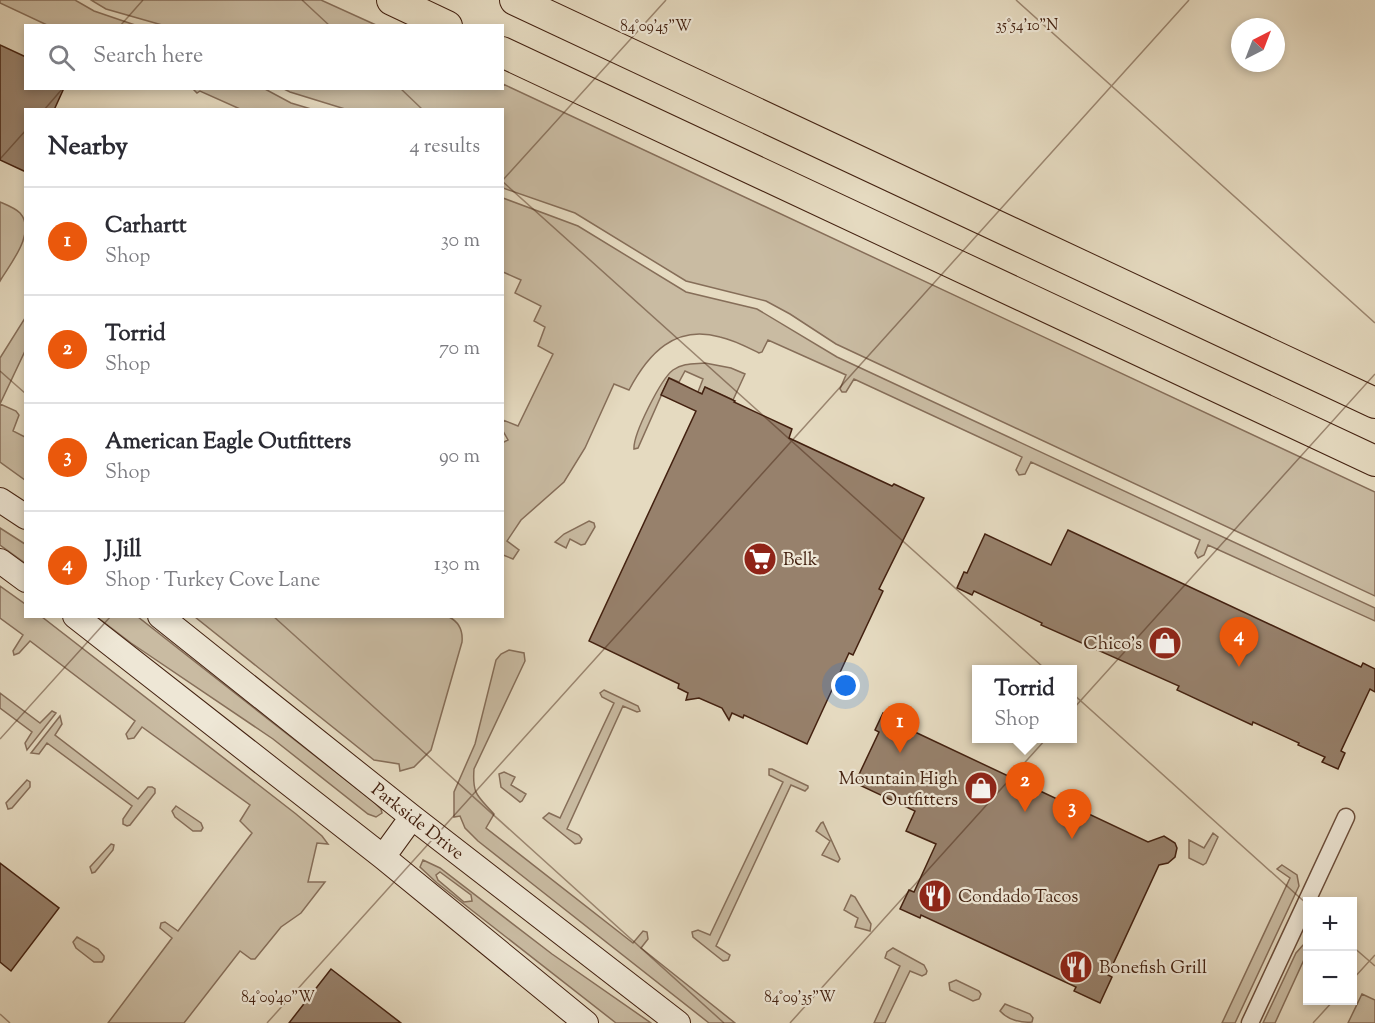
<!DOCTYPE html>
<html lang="en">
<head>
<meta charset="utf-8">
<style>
	body { margin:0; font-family:"Sorts Mill Goudy",serif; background:#f7f7f7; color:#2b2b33 }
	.controls { position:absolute; right:18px; bottom:18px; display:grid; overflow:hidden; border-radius:0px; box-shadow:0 3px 9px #0003 }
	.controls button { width:54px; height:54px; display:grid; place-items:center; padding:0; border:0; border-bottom:2px solid #e1e1e2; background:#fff; color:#2b2b33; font:30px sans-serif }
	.compass { position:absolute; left:1231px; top:18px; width:54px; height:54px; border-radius:50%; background:#fff; box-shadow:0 3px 9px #0003; rotate:42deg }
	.you { position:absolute; left:846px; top:686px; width:21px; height:21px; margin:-15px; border:4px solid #fff; border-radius:50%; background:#1a73e8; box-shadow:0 0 0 9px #1a73e833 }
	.badge { display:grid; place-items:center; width:39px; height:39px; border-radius:50%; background:#ea580c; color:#fff; font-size:20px; font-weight:700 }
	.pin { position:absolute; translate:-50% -50px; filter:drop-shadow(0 2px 3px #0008) }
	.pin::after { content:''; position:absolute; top:32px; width:21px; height:18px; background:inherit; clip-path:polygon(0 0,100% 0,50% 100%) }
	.popup { position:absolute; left:972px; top:665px; width:105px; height:78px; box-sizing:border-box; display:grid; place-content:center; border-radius:0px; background:#fff; filter:drop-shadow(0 2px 4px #0005); font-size:20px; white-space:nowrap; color:#7c7c81 }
	.popup b { font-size:22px; color:#2b2b33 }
	.popup::after { content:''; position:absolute; left:50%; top:100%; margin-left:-12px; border:12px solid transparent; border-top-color:#fff }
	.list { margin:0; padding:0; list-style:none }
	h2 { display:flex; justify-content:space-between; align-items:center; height:78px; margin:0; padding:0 24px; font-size:26px }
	h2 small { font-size:20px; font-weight:400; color:#7c7c81 }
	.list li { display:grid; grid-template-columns:39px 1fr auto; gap:18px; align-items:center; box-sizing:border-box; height:108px; padding:0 24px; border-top:2px solid #e1e1e2 }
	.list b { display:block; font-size:22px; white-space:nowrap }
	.list p { margin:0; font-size:20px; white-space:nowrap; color:#7c7c81 }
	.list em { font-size:20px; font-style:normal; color:#7c7c81 }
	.icon { flex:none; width:33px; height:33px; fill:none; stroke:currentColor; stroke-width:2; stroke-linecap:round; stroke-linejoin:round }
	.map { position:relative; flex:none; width:1375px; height:1023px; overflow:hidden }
	.search { position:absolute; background:#fff; box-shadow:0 3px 9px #0003; left:24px; top:24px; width:480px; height:66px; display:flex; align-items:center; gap:15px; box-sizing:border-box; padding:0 21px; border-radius:0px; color:#7c7c81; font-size:22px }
	.panel { position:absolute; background:#fff; box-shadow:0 3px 9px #0003; left:24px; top:108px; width:480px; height:510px; border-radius:0px }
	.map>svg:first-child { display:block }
	.green { fill:#c9bba2; stroke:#866e59; stroke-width:1.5; fill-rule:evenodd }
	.building { fill:#97816c; stroke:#432110; stroke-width:1.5 }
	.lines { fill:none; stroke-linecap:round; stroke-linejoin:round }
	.street-casing { stroke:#6c4f3c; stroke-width:19 }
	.secondary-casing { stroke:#432110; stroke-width:26 }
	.highway-casing { stroke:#432110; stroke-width:32 }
	.street { stroke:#eee7d6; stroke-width:16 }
	.secondary { stroke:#eee7d6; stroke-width:24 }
	.highway { stroke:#e5dac0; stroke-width:30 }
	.ticks { fill:none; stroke:#432110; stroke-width:1.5; stroke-opacity:0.45 }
	.labels { text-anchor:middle; stroke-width:4.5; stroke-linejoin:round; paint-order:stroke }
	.poi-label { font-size:18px; fill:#432110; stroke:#eee7d6; text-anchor:start }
	.street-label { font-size:18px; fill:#432110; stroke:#eee7d6 }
	.ticks-label { font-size:15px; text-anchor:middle; fill:#432110; stroke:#eee7d6; stroke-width:4.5; stroke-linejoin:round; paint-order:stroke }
</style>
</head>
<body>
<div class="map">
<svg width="1375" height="1023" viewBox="0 0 1375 1023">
	<rect width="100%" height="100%" fill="#e5dac0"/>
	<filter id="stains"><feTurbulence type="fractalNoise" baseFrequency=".00333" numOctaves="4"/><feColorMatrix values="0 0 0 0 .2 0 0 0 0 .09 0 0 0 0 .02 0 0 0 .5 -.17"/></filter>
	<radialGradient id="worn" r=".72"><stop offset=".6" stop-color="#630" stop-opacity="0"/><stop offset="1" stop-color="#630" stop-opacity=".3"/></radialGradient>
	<path class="green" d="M 0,0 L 75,0 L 94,11 L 135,25 L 47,25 L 0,3 Z
		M 91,0 L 321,0 L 376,25 L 162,25 L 106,9 Z
		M 503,84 L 1375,492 L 1375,596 L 836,344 L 790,314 L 766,301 L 686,281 L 575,213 L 503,188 L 502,110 L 345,109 L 290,92 L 284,89 L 502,88 Z
		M 193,89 L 265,89 L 291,103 L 311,109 L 240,109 L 200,91 L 197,93 Z
		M 503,198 L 578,226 L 686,292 L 757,309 L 837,357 L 1375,608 L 1375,621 L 1208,545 L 1204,555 L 1198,558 L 1195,553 L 1200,540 L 1031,462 L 1025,474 L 1019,475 L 1016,470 L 1022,457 L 854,379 L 846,392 L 842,392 L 840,389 L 846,375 L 768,340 L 762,352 L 759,353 C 747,347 734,340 720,337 C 675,324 648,354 629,390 L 614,384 L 585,448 L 564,482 L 521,520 L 507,541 L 519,550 L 513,559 L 503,555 L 502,443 L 508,440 L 503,431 L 503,420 L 518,426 L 553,354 L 538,346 L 545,327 L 534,321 L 541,306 L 515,293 L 521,280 L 503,272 Z
		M 0,202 C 7,205 15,208 20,213 C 37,232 10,264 0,281 Z
		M 25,318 L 25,351 L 0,404 L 16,411 L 19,415 L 13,431 L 25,437 L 25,480 L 0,462 L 0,358 Z
		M 705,363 L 731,368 L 745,374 L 733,400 L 705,387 L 702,394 L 698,392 L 703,379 L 685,371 L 679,382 L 669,378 L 638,448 L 634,449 C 633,434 661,379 673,370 C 683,363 693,364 705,363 Z
		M 589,521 L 594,523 L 595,527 L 585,544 L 581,545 L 570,539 L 566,548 L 555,542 L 564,534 Z
		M 0,528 L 25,544 L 25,563 L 0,545 Z
		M 0,586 L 25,604 L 26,616 L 42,617 L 296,814 L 322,836 L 328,844 L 317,843 L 308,882 L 325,882 L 301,913 L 281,927 L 255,959 L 251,959 L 240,951 L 184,1023 L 108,1023 L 172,938 L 160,928 L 161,923 L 165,922 L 178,931 L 252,833 L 240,821 L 250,805 L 142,727 L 134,738 L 128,739 L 126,734 L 135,721 L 30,641 L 19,653 L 14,655 L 13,651 L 23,635 L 0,618 Z
		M 97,617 L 138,617 L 374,802 L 381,809 L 382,813 L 376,817 L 368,814 L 273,739 L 131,643 Z
		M 449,617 C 459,622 463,631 462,642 L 431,750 L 414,767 L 400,771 L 399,764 L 374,760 L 195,617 Z
		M 509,650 L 524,653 L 525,661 L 474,769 C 472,795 478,796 494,814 L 486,828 L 633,943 L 643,931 L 647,932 L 648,939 L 641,948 L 735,1023 L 709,1023 L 478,841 L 465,828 L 460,816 L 454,817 L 454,792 L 475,744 L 496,660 L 501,654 Z
		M 604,690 L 638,706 L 640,711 L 637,712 L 623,706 L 567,829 L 579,835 L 582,839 L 580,843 L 575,844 L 543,818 L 549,813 L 560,818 L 614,703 L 602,697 L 600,693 Z
		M 0,693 L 40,723 L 52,711 L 56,713 L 27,750 L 25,743 L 32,732 L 0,708 Z
		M 60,716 L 62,724 L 55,735 L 138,799 L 148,787 L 152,787 L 155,789 L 155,793 L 130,825 L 127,826 L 123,824 L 123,819 L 132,806 L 47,743 L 39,754 L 31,753 Z
		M 769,769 L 772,769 L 808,786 L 808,788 L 805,791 L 791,785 L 716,946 L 730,955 L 728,960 L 723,961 L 693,937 L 692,932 L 698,930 L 710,935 L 783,782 L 769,775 Z
		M 504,772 L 515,777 L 511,785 L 526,794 L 522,801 L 520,802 L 501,787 L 499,774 Z
		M 27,780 L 30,782 L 30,787 L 12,808 L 8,809 L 6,803 Z
		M 176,806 L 201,823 L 203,828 L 201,831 L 193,831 L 175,817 L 172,811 Z
		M 823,822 L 840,859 L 838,862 L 822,855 L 830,841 L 816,831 L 821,823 Z
		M 1213,833 L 1218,837 L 1206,863 L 1203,865 L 1189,858 L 1189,840 L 1204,848 Z
		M 111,844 L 114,845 L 113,850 L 95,872 L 92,873 L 90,867 Z
		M 423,860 L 440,868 L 552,954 L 651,1023 L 616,1023 L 437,883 L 420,867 ZM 440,872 L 471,895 L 472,901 L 464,902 L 438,880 L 436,875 Z
		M 1282,865 L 1297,875 L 1299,886 L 1235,1023 L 1222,1023 L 1290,878 L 1277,869 Z
		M 851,895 L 855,897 L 871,924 L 870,931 L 855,927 L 858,918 L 844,910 Z
		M 77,937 L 98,949 L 104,956 L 104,959 L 102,962 L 94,962 L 76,948 L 73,942 Z
		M 1307,943 L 1307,953 L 1275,1023 L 1263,1023 L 1296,953 L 1303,945 Z
		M 893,948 L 924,965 L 927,971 L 926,974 L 922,976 L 910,971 L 885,1023 L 874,1023 L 900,966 L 885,958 L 887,952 Z
		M 956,980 L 979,991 L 981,994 L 979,999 L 973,1001 L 950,990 L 949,983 Z
		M 1362,994 L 1375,1000 L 1375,1023 L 1348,1023 Z
		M 1005,1004 L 1030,1014 L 1033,1018 L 1032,1022 C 1021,1023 1008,1020 1000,1011 Z"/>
	<path class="building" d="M 0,45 L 26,57 L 26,88 L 64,88 L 54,110 L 26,110 L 26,172 L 0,160 Z
		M 669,378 L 702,394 L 705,387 L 735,401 L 734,402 L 792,429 L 789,438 L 892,486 L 894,484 L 924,498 L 879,589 L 883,591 L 853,655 L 849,653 L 807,744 L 744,715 L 743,718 L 732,713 L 729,720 L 722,708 L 699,698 L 686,700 L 688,693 L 678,688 L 679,684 L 589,641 L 696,411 L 661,395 Z
		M 1068,530 L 1361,667 L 1363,663 L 1375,669 L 1375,692 L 1370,689 L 1341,751 L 1345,753 L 1338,769 L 1322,762 L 1325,757 L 1298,745 L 1299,743 L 1253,722 L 1252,725 L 1177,690 L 1179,686 L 1041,625 L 1042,623 L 974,591 L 972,595 L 957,588 L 964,572 L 967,573 L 985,534 L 1051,565 Z
		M 883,713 L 899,721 L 898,724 L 1148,842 L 1164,836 L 1175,843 L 1177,848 L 1175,857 L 1168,863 L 1159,865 L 1108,975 L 1112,977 L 1100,1003 L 1074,991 L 1076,987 L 921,915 L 920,918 L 900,909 L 909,890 L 914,892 L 936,844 L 906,831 L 915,811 L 855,783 L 879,732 L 875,730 Z
		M 0,863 L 59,908 L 11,971 L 0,962 Z
		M 331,969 L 401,1023 L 289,1023 Z"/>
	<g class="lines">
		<g class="street-casing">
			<path id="street" d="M 1250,1023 L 1346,817"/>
		</g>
		<g class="secondary-casing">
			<path id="secondary" d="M 0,500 L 26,517
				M 0,561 L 26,580
				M 75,616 L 383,857 L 586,1023
				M 160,616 L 412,817 L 678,1023
				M 383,857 L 412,817"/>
		</g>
		<g class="highway-casing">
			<path id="highway" d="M 392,0 L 447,26
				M 515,0 L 1375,403
				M 502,52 L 1375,461"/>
		</g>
		<use href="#street" class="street"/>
		<use href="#secondary" class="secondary"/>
		<use href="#highway" class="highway"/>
	</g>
	<path class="ticks" d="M 302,0 L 330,26M 1016,0 L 1375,323M 120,26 L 143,0M 400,88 L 423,110M 44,110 L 63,88M 0,159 L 26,130M 502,181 L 666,0M 502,181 L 1308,905M 0,371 L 26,394M 273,616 L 724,1023M 0,739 L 111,616M 1352,946 L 1375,966M 1352,980 L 1375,955M 0,1014 L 10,1023M 267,1023 L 1189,0M 790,1023 L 1375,374M 1313,1023 L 1334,1000"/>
	<defs>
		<g id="supermarket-disc" transform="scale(1.725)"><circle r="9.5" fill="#8f2418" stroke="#eee7d6"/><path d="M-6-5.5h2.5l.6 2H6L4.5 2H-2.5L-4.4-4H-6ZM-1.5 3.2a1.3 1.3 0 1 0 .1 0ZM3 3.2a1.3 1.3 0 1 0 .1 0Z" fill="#fff"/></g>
		<g id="shop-disc" transform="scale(1.725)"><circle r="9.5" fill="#8f2418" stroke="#eee7d6"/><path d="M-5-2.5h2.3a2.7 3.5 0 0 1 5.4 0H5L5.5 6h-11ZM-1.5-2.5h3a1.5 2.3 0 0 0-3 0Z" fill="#fff"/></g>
		<g id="restaurant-disc" transform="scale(1.725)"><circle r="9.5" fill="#8f2418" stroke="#eee7d6"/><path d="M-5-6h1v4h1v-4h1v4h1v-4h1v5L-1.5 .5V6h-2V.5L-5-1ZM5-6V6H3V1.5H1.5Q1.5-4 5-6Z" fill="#fff"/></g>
	</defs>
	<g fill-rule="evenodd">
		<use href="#supermarket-disc" x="760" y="559"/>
		<use href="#shop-disc" x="1165" y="643"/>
		<use href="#shop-disc" x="981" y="788"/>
		<use href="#restaurant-disc" x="935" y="896"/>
		<use href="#restaurant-disc" x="1076" y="967"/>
	</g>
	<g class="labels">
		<g class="poi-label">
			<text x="783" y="565">Belk</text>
			<text x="1142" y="649" text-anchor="end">Chico's</text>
			<text x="958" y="784" text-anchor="end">Mountain High<tspan x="958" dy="21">Outfitters</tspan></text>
			<text x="958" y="902">Condado Tacos</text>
			<text x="1099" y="973">Bonefish Grill</text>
		</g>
		<g class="street-label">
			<text transform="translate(418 821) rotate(38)" y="6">Parkside Drive</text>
		</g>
	</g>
	<g class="ticks-label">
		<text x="1027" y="30">35°54'10"N</text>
		<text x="656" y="31">84°09'45"W</text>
		<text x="278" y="1002">84°09'40"W</text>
		<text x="800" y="1002">84°09'35"W</text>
	</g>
	<rect width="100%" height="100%" filter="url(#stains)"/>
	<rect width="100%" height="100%" fill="url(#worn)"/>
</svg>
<div class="controls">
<button>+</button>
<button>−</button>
</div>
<svg class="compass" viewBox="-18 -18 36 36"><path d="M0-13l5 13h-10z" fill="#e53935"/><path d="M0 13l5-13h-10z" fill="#7c7c81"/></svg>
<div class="you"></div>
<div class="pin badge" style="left:900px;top:753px">1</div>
<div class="pin badge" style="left:1025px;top:812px">2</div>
<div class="popup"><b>Torrid</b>Shop</div>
<div class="pin badge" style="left:1072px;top:839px">3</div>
<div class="pin badge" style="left:1239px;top:667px">4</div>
<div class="search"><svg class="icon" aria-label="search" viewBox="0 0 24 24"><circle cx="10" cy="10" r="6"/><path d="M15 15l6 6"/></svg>Search here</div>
<section class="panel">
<h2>Nearby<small>4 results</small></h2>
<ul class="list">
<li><span class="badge">1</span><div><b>Carhartt</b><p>Shop</p></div><em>30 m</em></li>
<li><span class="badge">2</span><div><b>Torrid</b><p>Shop</p></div><em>70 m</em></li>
<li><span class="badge">3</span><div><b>American Eagle Outfitters</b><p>Shop</p></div><em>90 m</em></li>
<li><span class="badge">4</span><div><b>J.Jill</b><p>Shop · Turkey Cove Lane</p></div><em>130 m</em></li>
</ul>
</section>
</div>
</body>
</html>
